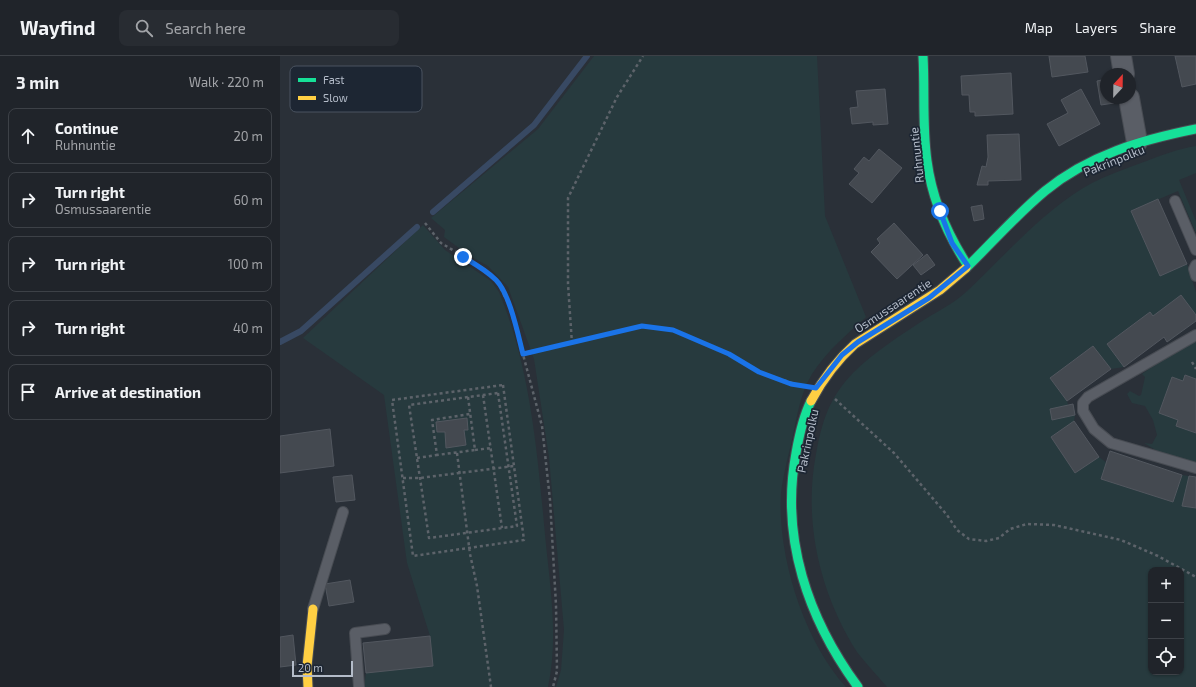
<!DOCTYPE html>
<html lang="en">
<head>
<meta charset="utf-8">
<style>
	body { margin:0; font-family:"Exo 2",sans-serif; background:#282c32; color:#f1f3f6 }
	.controls { position:absolute; right:12px; bottom:12px; display:grid; overflow:hidden; border-radius:8px; box-shadow:0 1px 3px #0004 }
	.controls button { width:36px; height:36px; display:grid; place-items:center; padding:0; border:0; border-bottom:1px solid #3d4147; background:#20242a; color:#f1f3f6; font:20px sans-serif }
	.compass { position:absolute; left:820px; top:12px; width:36px; height:36px; border-radius:50%; background:#20242a; box-shadow:0 1px 3px #0004; rotate:22deg }
	.scale { position:absolute; left:12px; bottom:10px; width:61px; box-sizing:border-box; padding-left:4px; border:2px solid #b4bcc9; border-top:0; font-size:11px; line-height:14px; white-space:nowrap; color:#b4bcc9; -webkit-text-stroke:3px #1d2633; paint-order:stroke }
	.stop { position:absolute; width:12px; height:12px; margin:-9px; border:3px solid #1a73e8; border-radius:50%; background:#fff }
	.stop.end { background:#1a73e8; border-color:#fff; box-shadow:0 1px 4px #0008 }
	.list { margin:0; padding:0; list-style:none }
	h2 { display:flex; justify-content:space-between; align-items:center; height:52px; margin:0; padding:0 16px; font-size:17px }
	h2 small { font-size:13px; font-weight:400; color:#a2a4a8 }
	.list li { display:grid; grid-template-columns:26px 1fr auto; gap:12px; align-items:center; box-sizing:border-box; height:56px; margin:0 8px 8px; padding:0 8px; border:1px solid #3d4147; border-radius:8px }
	.list b { display:block; font-size:15px; white-space:nowrap }
	.list p { margin:0; font-size:13px; white-space:nowrap; color:#a2a4a8 }
	.list em { font-size:13px; font-style:normal; color:#a2a4a8 }
	.icon { flex:none; width:22px; height:22px; fill:none; stroke:currentColor; stroke-width:2; stroke-linecap:round; stroke-linejoin:round }
	.map { position:relative; flex:none; width:916px; height:631px; overflow:hidden }
	header { display:flex; align-items:center; gap:24px; box-sizing:border-box; height:56px; padding:0 20px; background:#20242a; border-bottom:1px solid #3d4147 }
	header strong { font-size:19px }
	nav { display:flex; gap:22px; margin-inline-start:auto; font-size:14px }
	.search { width:280px; height:36px; background:#282c32; display:flex; align-items:center; gap:10px; box-sizing:border-box; padding:0 14px; border-radius:8px; color:#a2a4a8; font-size:15px }
	main { display:flex }
	aside { flex:1; background:#20242a }
	.map>svg:first-child { display:block }
	.green { fill:#273a3e; fill-rule:evenodd }
	.lines { fill:none; stroke-linecap:round; stroke-linejoin:round }
	.stream { stroke:#384963; stroke-width:6 }
	.building { fill:#444950; stroke:#52575f }
	.lane-casing { stroke:#484c53; stroke-width:12 }
	.street-casing { stroke:#484c53; stroke-width:22 }
	.fast-casing { stroke:#484c53; stroke-width:11 }
	.slow-casing { stroke:#484c53; stroke-width:11 }
	.path { stroke:#5d636a; stroke-width:2.5; stroke-dasharray:3 3; stroke-linecap:butt }
	.lane { stroke:#5a5e66; stroke-width:10 }
	.street { stroke:#5a5e66; stroke-width:20 }
	.fast { stroke:#16e098; stroke-width:9 }
	.slow { stroke:#ffcf43; stroke-width:9 }
	.route { stroke:#1a73e8; stroke-width:5 }
	.labels { text-anchor:middle; stroke-width:3.5; stroke-linejoin:round; paint-order:stroke }
	.street-label { font-size:12px; fill:#b4bcc9; stroke:#1d2633 }
	.key { fill:#1d2633; stroke:#4a5360; stroke-width:1 }
	.key-label { font-size:11px; fill:#b4bcc9 }
</style>
</head>
<body>
<header>
<strong>Wayfind</strong>
<div class="search"><svg class="icon" aria-label="search" viewBox="0 0 24 24"><circle cx="10" cy="10" r="6"/><path d="M15 15l6 6"/></svg>Search here</div>
<nav><a>Map</a><a>Layers</a><a>Share</a></nav>
</header>
<main>
<aside>
<h2>3 min<small>Walk · 220 m</small></h2>
<ul class="list">
<li><svg class="icon" aria-label="ahead" viewBox="0 0 24 24"><path d="M12 20V5M6 11l6-6 6 6"/></svg><div><b>Continue</b><p>Ruhnuntie</p></div><em>20 m</em></li>
<li><svg class="icon" aria-label="right" viewBox="0 0 24 24"><path d="M7 20v-9h11M14 6l5 5-5 5"/></svg><div><b>Turn right</b><p>Osmussaarentie</p></div><em>60 m</em></li>
<li><svg class="icon" aria-label="right" viewBox="0 0 24 24"><path d="M7 20v-9h11M14 6l5 5-5 5"/></svg><div><b>Turn right</b></div><em>100 m</em></li>
<li><svg class="icon" aria-label="right" viewBox="0 0 24 24"><path d="M7 20v-9h11M14 6l5 5-5 5"/></svg><div><b>Turn right</b></div><em>40 m</em></li>
<li><svg class="icon" aria-label="arrive" viewBox="0 0 24 24"><path d="M6 21V4h12l-3 4 3 4H6"/></svg><div><b>Arrive at destination</b></div></li>
</ul>
</aside>
<div class="map">
<svg width="916" height="631" viewBox="0 0 916 631">
	<rect width="100%" height="100%" fill="#2a3038"/>
	<path class="green" d="M 314,0 L 537,0 L 545,160 L 586,261 C 566,279 547,295 532,318 C 520,338 517,361 512,384 C 508,401 503,420 501,437 C 497,500 524,585 566,631 L 276,631 L 281,614 L 284,574 L 269,401 L 254,303 L 228,231 L 208,210 L 190,200 L 164,181 L 165,174 L 151,162 L 258,73 Z
		M 916,90 L 916,117 L 899,124 L 916,165 L 916,177 L 898,135 L 851,155 L 880,220 L 907,208 L 916,236 L 916,259 L 901,240 L 873,260 L 870,256 L 827,288 L 844,311 L 831,313 L 813,290 L 770,322 L 787,345 L 788,349 L 772,364 L 795,359 L 794,365 L 771,381 L 795,417 L 819,401 L 827,407 L 821,423 L 893,446 L 902,419 L 909,420 L 903,450 L 916,452 L 916,631 L 607,631 C 597,619 586,608 577,596 C 540,538 523,466 536,398 C 542,365 549,342 573,317 C 595,295 621,279 647,262 C 660,254 674,247 685,237 C 724,201 765,152 812,127 C 828,119 845,113 861,107 C 880,100 897,93 916,90 ZM 871,514 L 901,514 L 901,616 L 871,616 Z
		M 143,169 L 165,194 L 211,225 L 219,236 C 252,315 258,405 266,489 C 271,536 278,585 268,631 L 84,631 L 86,617 L 153,610 L 150,580 L 127,507 L 104,339 L 23,282 Z
		M 916,284 L 916,323 L 905,319 L 903,325 L 892,321 L 879,357 L 898,364 L 896,370 L 916,377 L 916,407 L 882,398 L 864,387 L 872,388 L 877,379 L 873,364 L 865,350 L 852,347 L 847,338 L 850,335 L 859,340 L 861,339 L 865,321 L 862,318 L 905,287 Z"/>
	<g class="lines">
		<path class="stream" d="M 153,156 L 254,69 L 307,0
			M 0,286 L 21,275 L 137,171"/>
	</g>
	<path class="building" d="M 769,0 L 805,0 L 808,16 L 772,21 Z
		M 895,0 L 916,0 L 916,28 L 902,31 Z
		M 731,17 L 733,58 L 695,60 L 695,56 L 690,56 L 689,39 L 682,39 L 681,20 Z
		M 826,23 L 826,42 L 834,42 L 834,47 L 821,49 L 817,25 Z
		M 605,33 L 608,68 L 593,69 L 593,66 L 572,68 L 570,52 L 578,51 L 576,35 Z
		M 801,33 L 820,68 L 779,90 L 767,68 L 788,57 L 781,44 Z
		M 739,78 L 741,124 L 708,125 L 708,129 L 697,129 L 702,110 L 706,111 L 708,101 L 707,79 Z
		M 599,93 L 622,112 L 592,147 L 569,128 L 579,117 L 574,113 L 584,101 L 589,105 Z
		M 878,143 L 907,208 L 880,220 L 851,155 Z
		M 702,149 L 704,163 L 694,165 L 691,151 Z
		M 614,167 L 643,199 L 617,223 L 591,196 L 600,187 L 597,183 Z
		M 647,198 L 655,209 L 641,219 L 633,209 Z
		M 901,239 L 916,259 L 916,265 L 887,286 L 884,281 L 844,311 L 827,288 L 870,256 L 873,260 Z
		M 813,290 L 831,313 L 787,345 L 770,322 Z
		M 905,319 L 916,323 L 916,377 L 896,370 L 898,364 L 879,357 L 892,321 L 903,325 Z
		M 793,348 L 795,359 L 772,364 L 770,353 Z
		M 187,362 L 188,374 L 184,374 L 186,389 L 166,392 L 165,376 L 157,376 L 156,366 Z
		M 794,365 L 819,401 L 795,417 L 771,381 Z
		M 50,373 L 54,410 L 0,417 L 0,380 Z
		M 830,395 L 902,419 L 893,446 L 821,423 Z
		M 72,419 L 75,444 L 56,446 L 53,421 Z
		M 909,420 L 916,421 L 916,452 L 902,450 Z
		M 70,524 L 74,546 L 49,550 L 45,528 Z
		M 13,579 L 16,609 L 0,611 L 0,581 Z
		M 150,580 L 153,610 L 86,617 L 83,587 Z"/>
	<g class="lines">
		<g class="lane-casing">
			<path id="lane" d="M 895,145 L 916,194
				M 916,209 L 914,213 L 916,220
				M 916,279 L 808,341 L 803,347 L 803,355 L 814,373 L 831,387 L 916,412
				M 33,553 L 63,456
				M 79,631 L 75,577 L 105,573"/>
		</g>
		<g class="street-casing">
			<path id="street" d="M 841,0 L 844,18
				M 849,42 L 857,86"/>
		</g>
		<g class="fast-casing">
			<path id="fast" d="M 643,0 C 645,35 642,70 647,105 C 652,143 667,178 688,210
				M 686,212 C 712,187 736,159 765,135 C 809,99 861,84 916,73
				M 531,345 C 523,361 519,380 516,397 C 500,482 528,563 578,631"/>
		</g>
		<g class="slow-casing">
			<path id="slow" d="M 531,345 C 543,323 556,305 575,288 L 660,234 L 686,212
				M 28,631 L 27,610 L 33,553"/>
		</g>
		<path class="path" d="M 145,167 L 161,187 L 201,211 L 217,225 L 229,249 L 240,287 L 262,370 L 270,444 L 276,549 L 277,615 L 273,631
			M 292,288 L 288,228 L 288,142 L 337,41 L 363,0
			M 243,299 L 362,270 L 393,274 L 449,298 L 479,316 L 515,328
			M 912,306 L 916,313
			M 223,329 L 244,484 L 133,500 L 112,344 Z
			M 218,337 L 237,470 L 149,482 L 129,349 Z
			M 203,339 L 222,472
			M 188,341 L 195,394 L 157,399 L 152,364 L 190,358
			M 555,343 L 614,397 L 667,459 L 677,474 L 689,483 L 706,485 L 719,482 L 730,473 L 747,468 L 774,469 L 841,484 L 878,500 L 916,521
			M 195,394 L 211,392
			M 177,397 L 190,498 L 197,530 L 211,631
			M 137,402 L 157,399
			M 123,422 L 140,422 L 234,410"/>
		<use href="#lane" class="lane"/>
		<use href="#street" class="street"/>
		<use href="#fast" class="fast"/>
		<use href="#slow" class="slow"/>
	</g>
	<g class="lines">
		<path class="route" d="M 183,201 C 195,208 206,214 216,224 C 230,238 238,279 243,298 L 362,270 L 393,274 L 449,298 L 479,316 L 511,328 L 536,332 L 562,299 L 578,286 L 649,242 L 688,210 L 672,187 L 660,155"/>
	</g>
	<g class="labels">
		<g class="street-label">
			<text transform="translate(637 99) rotate(-96)" y="4">Ruhnuntie</text>
			<text transform="translate(834 105) rotate(-22)" y="4">Pakrinpolku</text>
			<text transform="translate(613 250) rotate(-33)" y="4">Osmussaarentie</text>
			<text transform="translate(528 385) rotate(-78)" y="4">Pakrinpolku</text>
		</g>
	</g>
	<rect x="10" y="10" width="132" height="46" rx="6" class="key"/>
	<rect x="18" y="22" width="18" height="4" fill="#16e098"/>
	<rect x="18" y="40" width="18" height="4" fill="#ffcf43"/>
	<g class="key-label">
		<text x="43" y="28">Fast</text>
		<text x="43" y="46">Slow</text>
	</g>
</svg>
<div class="controls">
<button>+</button>
<button>−</button>
<button><svg class="icon" aria-label="locate" viewBox="0 0 24 24"><circle cx="12" cy="12" r="6"/><path d="M12 2v4M12 18v4M2 12h4M18 12h4"/></svg></button>
</div>
<svg class="compass" viewBox="-18 -18 36 36"><path d="M0-13l5 13h-10z" fill="#e53935"/><path d="M0 13l5-13h-10z" fill="#a2a4a8"/></svg>
<div class="scale">20 m</div>
<div class="stop" style="left:660px;top:155px"></div>
<div class="stop end" style="left:183px;top:201px"></div>
</div>
</main>
</body>
</html>
